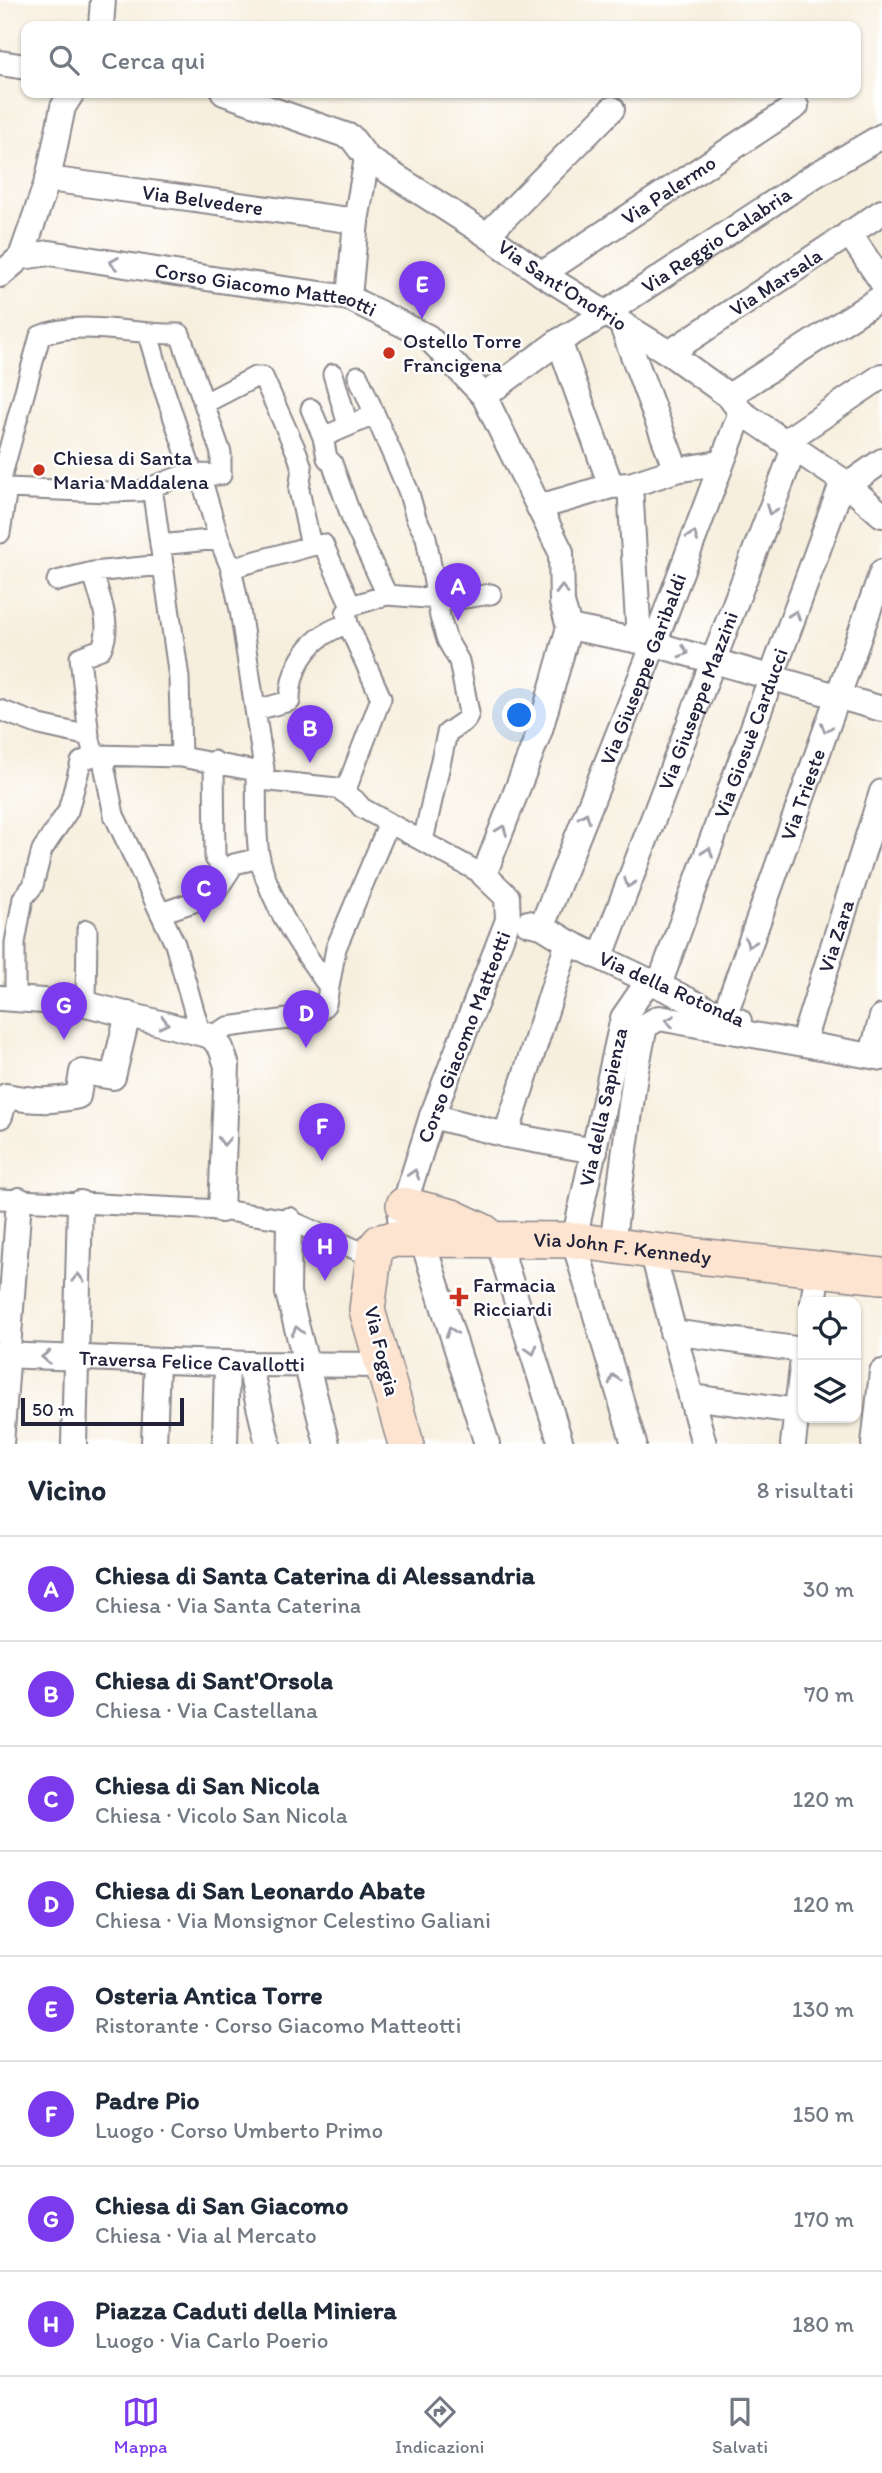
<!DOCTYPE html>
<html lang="it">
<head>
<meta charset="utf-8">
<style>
	body { margin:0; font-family:Itim,sans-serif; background:#f2f2f3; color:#1f2937 }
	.controls { position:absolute; right:21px; bottom:21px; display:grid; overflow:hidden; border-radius:14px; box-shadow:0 2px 5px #0004 }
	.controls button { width:63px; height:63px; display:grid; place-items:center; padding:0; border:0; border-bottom:2px solid #e0e1e3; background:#fff; color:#1f2937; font:35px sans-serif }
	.scale { position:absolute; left:21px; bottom:18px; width:163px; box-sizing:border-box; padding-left:7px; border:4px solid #22223b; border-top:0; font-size:19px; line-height:24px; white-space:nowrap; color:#22223b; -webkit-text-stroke:5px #fff; paint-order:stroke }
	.you { position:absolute; left:520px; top:716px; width:24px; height:24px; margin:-18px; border:5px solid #fff; border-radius:50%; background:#1a73e8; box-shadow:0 0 0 10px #1a73e833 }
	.badge { display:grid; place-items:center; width:46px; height:46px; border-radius:50%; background:#7c3aed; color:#fff; font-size:23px; font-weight:700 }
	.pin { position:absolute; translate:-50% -58px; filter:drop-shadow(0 2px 4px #0008) }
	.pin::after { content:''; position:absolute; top:37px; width:24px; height:21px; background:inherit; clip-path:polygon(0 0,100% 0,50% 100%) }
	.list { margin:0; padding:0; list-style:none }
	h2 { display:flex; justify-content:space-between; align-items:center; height:91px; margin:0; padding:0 28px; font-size:30px }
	h2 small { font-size:23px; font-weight:400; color:#747a83 }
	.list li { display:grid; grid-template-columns:46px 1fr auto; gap:21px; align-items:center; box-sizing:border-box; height:105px; padding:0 28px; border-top:2px solid #e0e1e3 }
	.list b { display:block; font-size:26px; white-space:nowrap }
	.list p { margin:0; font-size:23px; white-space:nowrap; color:#747a83 }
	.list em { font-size:23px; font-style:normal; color:#747a83 }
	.icon { flex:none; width:38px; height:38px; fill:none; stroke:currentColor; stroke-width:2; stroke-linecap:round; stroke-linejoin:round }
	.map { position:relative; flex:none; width:882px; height:1444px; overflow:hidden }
	.search { position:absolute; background:#fff; box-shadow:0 2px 5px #0004; left:21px; right:21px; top:21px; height:77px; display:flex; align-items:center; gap:18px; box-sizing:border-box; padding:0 24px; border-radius:14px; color:#747a83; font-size:26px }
	.sheet { height:931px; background:#fff }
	nav { display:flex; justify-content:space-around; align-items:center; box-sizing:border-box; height:98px; border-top:2px solid #e0e1e3; background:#fff; font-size:19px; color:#747a83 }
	nav a { display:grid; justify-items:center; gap:4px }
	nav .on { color:#7c3aed }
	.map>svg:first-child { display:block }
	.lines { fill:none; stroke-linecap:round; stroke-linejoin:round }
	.pedestrian-casing { stroke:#8c888c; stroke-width:23 }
	.minor-casing { stroke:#8c888c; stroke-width:28 }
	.secondary-casing { stroke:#8c888c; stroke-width:38 }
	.pedestrian { stroke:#fff; stroke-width:19 }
	.minor { stroke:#fff; stroke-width:24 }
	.secondary { stroke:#fde4d0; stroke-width:35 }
	.oneway { stroke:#9c9ca7 }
	.poi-dot { fill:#c8321e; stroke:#fff; stroke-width:2.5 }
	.labels { text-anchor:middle; stroke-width:5; stroke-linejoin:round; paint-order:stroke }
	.street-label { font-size:21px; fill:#22223b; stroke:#fff }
	.poi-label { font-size:21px; fill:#22223b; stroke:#fff; text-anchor:start }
</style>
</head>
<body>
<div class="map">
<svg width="882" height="1444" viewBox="0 0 882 1444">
	<rect width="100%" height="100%" fill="#fff"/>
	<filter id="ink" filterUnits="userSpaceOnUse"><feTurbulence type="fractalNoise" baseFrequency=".0143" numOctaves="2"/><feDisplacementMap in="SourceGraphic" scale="14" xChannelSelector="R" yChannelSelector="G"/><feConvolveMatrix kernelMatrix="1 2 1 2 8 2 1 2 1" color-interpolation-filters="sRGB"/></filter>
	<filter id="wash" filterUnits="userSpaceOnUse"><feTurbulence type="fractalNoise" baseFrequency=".00686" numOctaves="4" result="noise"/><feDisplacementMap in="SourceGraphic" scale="28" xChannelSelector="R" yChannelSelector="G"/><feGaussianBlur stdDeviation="1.57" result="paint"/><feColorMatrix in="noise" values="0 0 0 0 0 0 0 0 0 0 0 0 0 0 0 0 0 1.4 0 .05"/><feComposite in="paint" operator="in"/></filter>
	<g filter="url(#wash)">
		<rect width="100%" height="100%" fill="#f7efde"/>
	</g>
	<g filter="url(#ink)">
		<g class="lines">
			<g class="pedestrian-casing">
				<path id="pedestrian" d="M 148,334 L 162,383 L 192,472
					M 333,374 L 348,425
					M 358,376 L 408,490 L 416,518 L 426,537 L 440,617 L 447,640 L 459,661 L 469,713 L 466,720 L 447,733 L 423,841
					M 205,403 L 255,377 L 263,377 L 297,453 L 302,468 L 299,490 L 311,546 L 323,544 L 351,606
					M 311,409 L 323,437 L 327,458 L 332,463 L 354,524 L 387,595
					M 323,437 L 374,415
					M 0,482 L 40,336 C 79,318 137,336 180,334 L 221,453 L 221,475 L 200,474 L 219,539 L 231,568 L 240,610 L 264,769 L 256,771
					M 152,487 L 179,678 L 181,757
					M 7,488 L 109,492 L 140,491 L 192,472 L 200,474
					M 0,533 L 7,488
					M 160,545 L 219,539
					M 231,568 L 311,546
					M 57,581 L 93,572
					M 351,606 L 387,595 L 452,600 L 491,594
					M 0,710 L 40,725 L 89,736 L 94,755 L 181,757 L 256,771
					M 256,710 L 290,701 C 290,664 312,634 348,624
					M 89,736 L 80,657 L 101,649 C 114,625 98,595 93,572 L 163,565
					M 102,755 L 114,815 L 175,944 L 200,1032
					M 214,761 L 215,858 L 227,873
					M 256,771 L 256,779 L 261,780 L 337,788 L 355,800 L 362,808 L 484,875
					M 256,779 C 257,802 255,839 260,860 C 273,908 300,947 329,987
					M 345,792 L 381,698 L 348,624 L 346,613 L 351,606
					M 161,913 L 214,895 L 234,864 L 260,858
					M 15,998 L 15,943 L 23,898 L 33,886 L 42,850 L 68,811 L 81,762 L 94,755
					M 86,1004 L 87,930
					M 211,1036 L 228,1027 L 310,1016 L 319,1012 L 326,1004 L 336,948 L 389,823
					M 0,1199 L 221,1210 L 289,1220 L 373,1257"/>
			</g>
			<g class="minor-casing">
				<g id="minor">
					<path d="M 101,26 L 103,0"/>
					<path d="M 0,63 L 26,67"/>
					<path id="s1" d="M 224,93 L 351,137 L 367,158 L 487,235 L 542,274 L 669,353 L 729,396 L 741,412 L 843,481 L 882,515"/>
					<path id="s2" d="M 48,179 L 356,221"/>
					<path d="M 849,233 L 882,282"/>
					<path d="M 487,235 L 612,109"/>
					<path d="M 21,257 L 48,179 L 63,107 L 72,93"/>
					<path id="s3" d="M 542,274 L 796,106"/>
					<path id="s4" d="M 0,275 L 21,257 L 50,253 L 219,280 L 349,298 L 428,337 L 484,396 L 561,552 L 562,603 L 569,627 L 540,730 L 484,875 L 507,897 L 508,920 L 432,1116 L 400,1218"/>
					<path d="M 349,298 L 356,221 L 367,158"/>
					<path d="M 621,323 L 676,470"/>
					<path d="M 559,341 L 611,486"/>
					<path id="s5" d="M 669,353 L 882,212"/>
					<path id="s6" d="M 484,396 L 559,341 L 605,314 L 812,177 L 882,136"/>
					<path d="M 729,396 L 882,297"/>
					<path d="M 786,441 L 882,376"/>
					<path d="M 630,485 L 639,640"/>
					<path d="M 848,485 L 882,461"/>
					<path d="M 539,507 L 611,486 L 630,485 L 676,470 L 720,463"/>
					<path d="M 569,627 L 654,644 L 882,709"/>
					<path d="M 528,923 L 542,926 L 568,942 L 724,1017 L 739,1021"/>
					<path id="s7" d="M 542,926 L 654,644 L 741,412"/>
					<path id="s8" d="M 601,956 L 795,446"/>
					<path id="s9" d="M 659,985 L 843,481"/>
					<path d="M 0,998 L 86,1004 L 211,1036 L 221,1048 L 227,1066 L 221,1210"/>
					<path id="s10" d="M 724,1017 L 882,572"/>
					<path id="s11" d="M 803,1041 L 882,792"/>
					<path d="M 872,1054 L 882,1017"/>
					<path d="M 0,1116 L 6,1096 C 32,1101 52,1102 78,1096 L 82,1072 L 113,1077 L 128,1014"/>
					<path d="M 432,1116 L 506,1135 L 595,1151"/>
					<path d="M 506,1135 L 568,942"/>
					<path d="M 289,1220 L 288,1293 L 327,1444"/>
					<path d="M 497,1238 L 561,1444"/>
					<path d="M 422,1239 L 487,1444"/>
					<path id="s12" d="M 574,1240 L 623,1018 L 649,980"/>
					<path d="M 580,1241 L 578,1255 L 634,1444"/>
					<path d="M 612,1245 L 635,1075 L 645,1026 L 659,1018 L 882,1058"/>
					<path d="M 652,1251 L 704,1444"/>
					<path d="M 813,1302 L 818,1269"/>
					<path d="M 672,1332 L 803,1350"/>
					<path id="s13" d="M 0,1355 L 249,1364 L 384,1365"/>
					<path d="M 249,1364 L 268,1444"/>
					<path d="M 691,1397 L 797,1411"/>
					<path d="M 1,1444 L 19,1200"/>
					<path d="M 74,1444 L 80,1203"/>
					<path d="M 154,1444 L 157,1361"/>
					<path d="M 225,1444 L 227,1363"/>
					<path d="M 793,1444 L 803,1359"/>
					<path d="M 874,1444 L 882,1372"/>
				</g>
			</g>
			<g class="secondary-casing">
				<g id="secondary">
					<path d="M 404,1205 L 452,1217 L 484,1232"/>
					<path id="s14" d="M 406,1444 L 367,1310 L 375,1248 L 380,1242 L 394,1239 L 574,1240 L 652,1251 L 882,1276"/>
				</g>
			</g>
			<use href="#pedestrian" class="pedestrian"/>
			<use href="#minor" class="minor"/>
			<use href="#secondary" class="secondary"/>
		</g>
		<defs><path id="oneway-chevron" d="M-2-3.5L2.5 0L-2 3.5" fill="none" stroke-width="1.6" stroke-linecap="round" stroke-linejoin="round" transform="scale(1.75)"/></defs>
		<g class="oneway">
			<use href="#oneway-chevron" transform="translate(114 263) rotate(-171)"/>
			<use href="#oneway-chevron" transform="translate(771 510) rotate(111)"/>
			<use href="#oneway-chevron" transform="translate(693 536) rotate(-70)"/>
			<use href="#oneway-chevron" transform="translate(562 590) rotate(-91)"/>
			<use href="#oneway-chevron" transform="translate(795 615) rotate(-70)"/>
			<use href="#oneway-chevron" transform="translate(684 652) rotate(17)"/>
			<use href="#oneway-chevron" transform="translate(826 728) rotate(109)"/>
			<use href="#oneway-chevron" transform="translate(585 817) rotate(-68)"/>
			<use href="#oneway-chevron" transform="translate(502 830) rotate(-69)"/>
			<use href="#oneway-chevron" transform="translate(708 852) rotate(-70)"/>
			<use href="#oneway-chevron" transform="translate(629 883) rotate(111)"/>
			<use href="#oneway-chevron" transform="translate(750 943) rotate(109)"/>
			<use href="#oneway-chevron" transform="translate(670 1021) rotate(-172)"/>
			<use href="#oneway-chevron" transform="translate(164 1023) rotate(14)"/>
			<use href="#oneway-chevron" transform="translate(224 1141) rotate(93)"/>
			<use href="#oneway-chevron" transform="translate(414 1174) rotate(-73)"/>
			<use href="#oneway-chevron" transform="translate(78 1278) rotate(-89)"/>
			<use href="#oneway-chevron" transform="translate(297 1331) rotate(-103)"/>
			<use href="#oneway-chevron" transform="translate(451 1332) rotate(-108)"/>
			<use href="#oneway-chevron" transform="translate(532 1350) rotate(73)"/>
			<use href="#oneway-chevron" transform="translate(46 1357) rotate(-178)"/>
			<use href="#oneway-chevron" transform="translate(614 1379) rotate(-106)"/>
		</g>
	</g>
	<g class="poi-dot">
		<circle cx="389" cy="353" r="7"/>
		<circle cx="39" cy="470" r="7"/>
		<path d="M455.5 1286.5h7v7h7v7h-7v7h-7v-7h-7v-7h7z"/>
	</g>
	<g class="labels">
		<g class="street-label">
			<text dy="7" stroke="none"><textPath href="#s3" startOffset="152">Via Palermo</textPath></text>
			<text dy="7" stroke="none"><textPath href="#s2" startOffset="156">Via Belvedere</textPath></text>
			<text dy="7" stroke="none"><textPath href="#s6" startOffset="280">Via Reggio Calabria</textPath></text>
			<text dy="7" stroke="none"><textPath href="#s5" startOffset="128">Via Marsala</textPath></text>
			<text dy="7" stroke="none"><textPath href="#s1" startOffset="394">Via Sant'Onofrio</textPath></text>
			<text dy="7" stroke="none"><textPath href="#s4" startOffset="276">Corso Giacomo Matteotti</textPath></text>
			<text dy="7" stroke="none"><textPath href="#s7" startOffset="276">Via Giuseppe Garibaldi</textPath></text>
			<text dy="7" stroke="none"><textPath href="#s8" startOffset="273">Via Giuseppe Mazzini</textPath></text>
			<text dy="7" stroke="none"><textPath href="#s9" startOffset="268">Via Giosuè Carducci</textPath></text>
			<text dy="7" stroke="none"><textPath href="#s10" startOffset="236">Via Trieste</textPath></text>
			<text dy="7" stroke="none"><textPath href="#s11" startOffset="110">Via Zara</textPath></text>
			<text transform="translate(672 989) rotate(24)" y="7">Via della Rotonda</text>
			<text transform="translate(464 1037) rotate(-69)" y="7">Corso Giacomo Matteotti</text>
			<text dy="7" stroke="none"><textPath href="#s12" startOffset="136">Via della Sapienza</textPath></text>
			<text dy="7" stroke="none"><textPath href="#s14" startOffset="453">Via John F. Kennedy</textPath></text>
			<text transform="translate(382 1351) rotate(76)" y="7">Via Foggia</text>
			<text dy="7" stroke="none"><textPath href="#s13" startOffset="192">Traversa Felice Cavallotti</textPath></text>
		</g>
		<g class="poi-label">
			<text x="403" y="348">Ostello Torre<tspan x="403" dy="24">Francigena</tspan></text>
			<text x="53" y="465">Chiesa di Santa<tspan x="53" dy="24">Maria Maddalena</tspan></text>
			<text x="473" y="1292">Farmacia<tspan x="473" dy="24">Ricciardi</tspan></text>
		</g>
	</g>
</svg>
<div class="controls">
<button><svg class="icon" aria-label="locate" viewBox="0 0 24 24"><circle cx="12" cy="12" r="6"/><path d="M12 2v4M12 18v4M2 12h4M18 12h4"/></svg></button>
<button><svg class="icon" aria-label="layers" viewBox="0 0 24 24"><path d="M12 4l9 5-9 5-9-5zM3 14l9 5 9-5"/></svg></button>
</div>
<div class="scale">50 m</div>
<div class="you"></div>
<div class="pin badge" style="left:458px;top:621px">A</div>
<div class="pin badge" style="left:310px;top:763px">B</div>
<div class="pin badge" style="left:204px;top:923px">C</div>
<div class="pin badge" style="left:306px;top:1048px">D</div>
<div class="pin badge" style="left:422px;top:319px">E</div>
<div class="pin badge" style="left:322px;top:1161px">F</div>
<div class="pin badge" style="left:64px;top:1040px">G</div>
<div class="pin badge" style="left:325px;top:1281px">H</div>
<div class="search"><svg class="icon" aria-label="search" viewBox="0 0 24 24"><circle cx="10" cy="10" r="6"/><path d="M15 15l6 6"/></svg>Cerca qui</div>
</div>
<section class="sheet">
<h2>Vicino<small>8 risultati</small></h2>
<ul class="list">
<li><span class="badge">A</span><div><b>Chiesa di Santa Caterina di Alessandria</b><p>Chiesa · Via Santa Caterina</p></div><em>30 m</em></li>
<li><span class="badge">B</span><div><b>Chiesa di Sant'Orsola</b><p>Chiesa · Via Castellana</p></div><em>70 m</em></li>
<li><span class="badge">C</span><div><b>Chiesa di San Nicola</b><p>Chiesa · Vicolo San Nicola</p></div><em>120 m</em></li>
<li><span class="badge">D</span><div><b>Chiesa di San Leonardo Abate</b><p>Chiesa · Via Monsignor Celestino Galiani</p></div><em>120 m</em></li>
<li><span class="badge">E</span><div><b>Osteria Antica Torre</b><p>Ristorante · Corso Giacomo Matteotti</p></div><em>130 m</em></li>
<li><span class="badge">F</span><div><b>Padre Pio</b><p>Luogo · Corso Umberto Primo</p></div><em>150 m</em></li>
<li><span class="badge">G</span><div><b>Chiesa di San Giacomo</b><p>Chiesa · Via al Mercato</p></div><em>170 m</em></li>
<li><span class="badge">H</span><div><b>Piazza Caduti della Miniera</b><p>Luogo · Via Carlo Poerio</p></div><em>180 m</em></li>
</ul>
</section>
<nav>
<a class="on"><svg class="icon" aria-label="map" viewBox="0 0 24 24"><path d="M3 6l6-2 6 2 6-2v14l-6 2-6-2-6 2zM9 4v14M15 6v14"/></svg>Mappa</a>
<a><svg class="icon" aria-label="directions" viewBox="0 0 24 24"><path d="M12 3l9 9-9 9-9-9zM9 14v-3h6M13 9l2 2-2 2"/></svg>Indicazioni</a>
<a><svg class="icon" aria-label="saved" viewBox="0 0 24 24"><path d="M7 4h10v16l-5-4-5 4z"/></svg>Salvati</a>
</nav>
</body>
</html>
